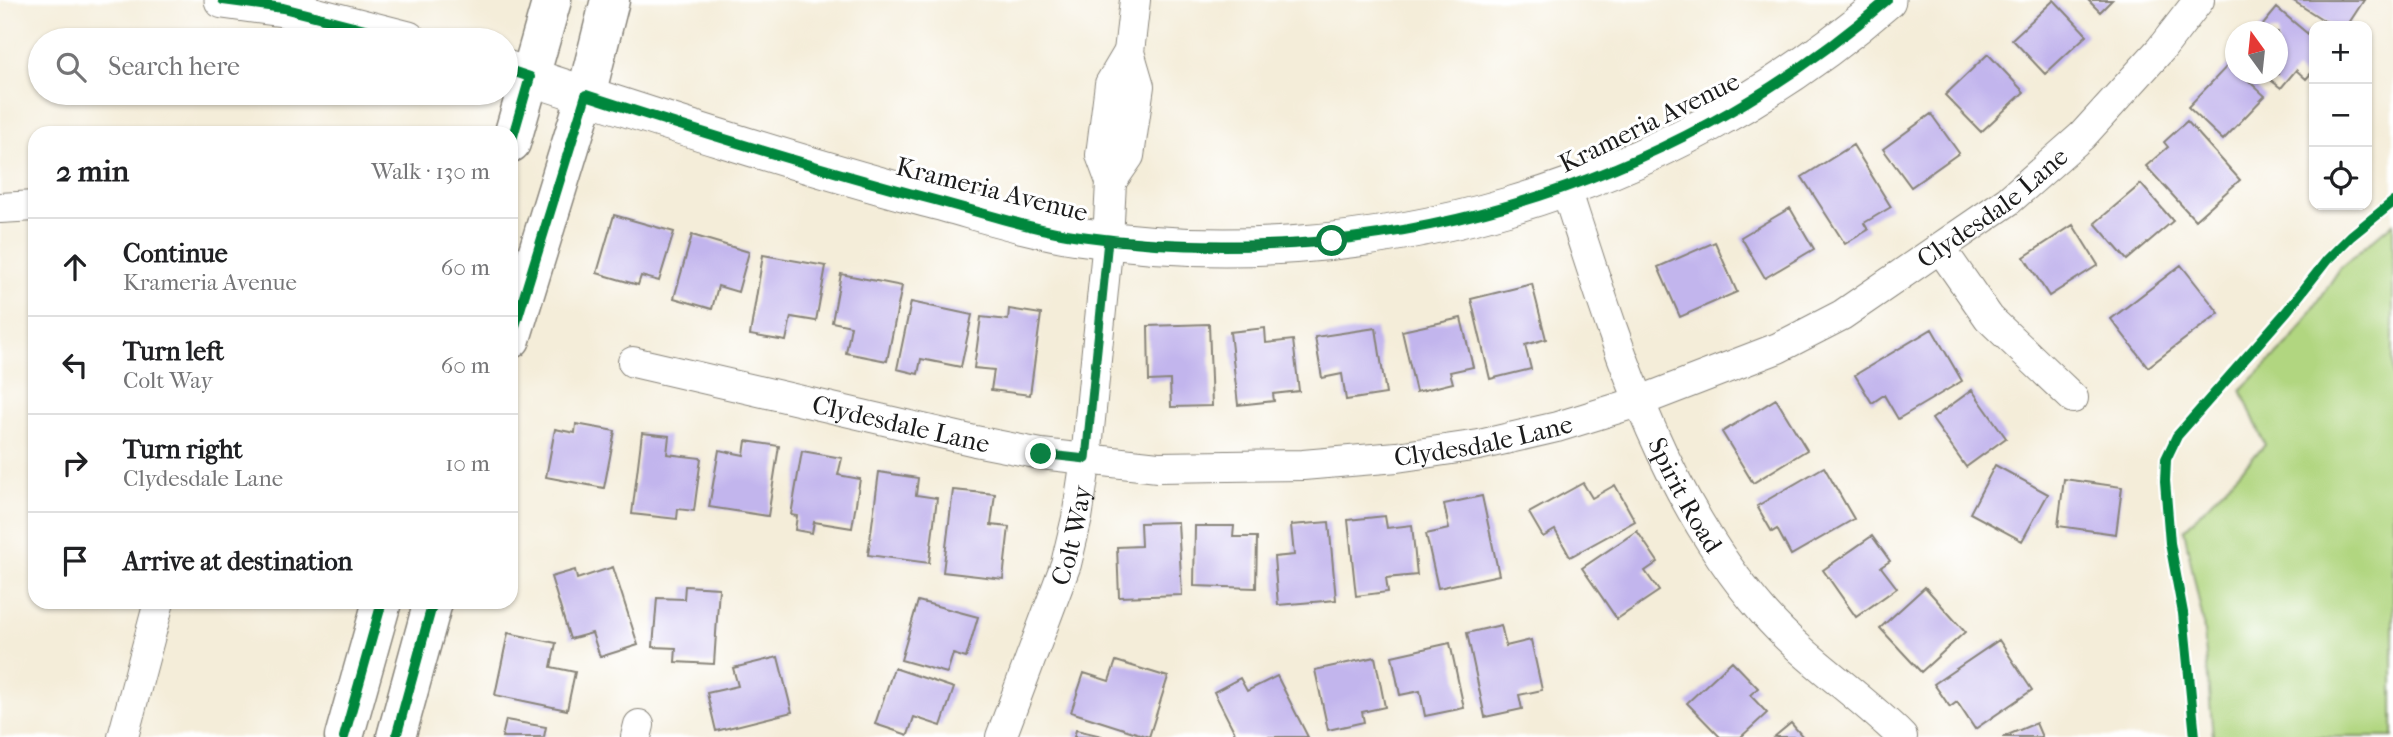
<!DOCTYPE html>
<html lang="en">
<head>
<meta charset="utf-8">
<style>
	body { margin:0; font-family:"IM FELL French Canon",serif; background:#f6f6f6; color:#202124 }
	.controls { position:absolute; right:21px; top:21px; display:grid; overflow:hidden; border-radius:14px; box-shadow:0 2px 5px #0004 }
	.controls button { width:63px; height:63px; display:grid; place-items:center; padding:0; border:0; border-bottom:2px solid #e0e0e0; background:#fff; color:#202124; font:35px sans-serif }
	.compass { position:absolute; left:2225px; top:21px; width:63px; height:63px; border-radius:50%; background:#fff; box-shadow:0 2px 5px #0004; rotate:345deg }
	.stop { position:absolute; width:21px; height:21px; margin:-16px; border:5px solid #0b8043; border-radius:50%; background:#fff }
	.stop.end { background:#0b8043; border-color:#fff; box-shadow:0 2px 7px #0008 }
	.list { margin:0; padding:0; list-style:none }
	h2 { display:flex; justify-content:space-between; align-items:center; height:91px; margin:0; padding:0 28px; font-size:30px }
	h2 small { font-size:23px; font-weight:400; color:#757577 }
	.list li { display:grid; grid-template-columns:46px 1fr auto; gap:21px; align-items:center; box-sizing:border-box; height:98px; padding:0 28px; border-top:2px solid #e0e0e0 }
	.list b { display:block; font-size:26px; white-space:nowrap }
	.list p { margin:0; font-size:23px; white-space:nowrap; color:#757577 }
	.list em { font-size:23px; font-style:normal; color:#757577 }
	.icon { flex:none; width:38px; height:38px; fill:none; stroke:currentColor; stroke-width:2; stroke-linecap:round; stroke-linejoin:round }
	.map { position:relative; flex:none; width:2393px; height:737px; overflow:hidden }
	.search { position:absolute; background:#fff; box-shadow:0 2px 5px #0004; left:28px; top:28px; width:490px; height:77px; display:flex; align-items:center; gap:18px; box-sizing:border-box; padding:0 24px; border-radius:38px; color:#757577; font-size:26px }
	.panel { position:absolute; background:#fff; box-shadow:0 2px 5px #0004; left:28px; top:126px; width:490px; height:483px; border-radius:21px }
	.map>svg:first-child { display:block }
	.green { fill:#b1d680; stroke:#66794e; stroke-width:2 }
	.building { fill:#c2b5ed }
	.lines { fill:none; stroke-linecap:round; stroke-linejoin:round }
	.minor-casing { stroke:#88847a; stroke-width:32 }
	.tertiary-casing { stroke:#88847a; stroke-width:39 }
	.secondary-casing { stroke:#88847a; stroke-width:41 }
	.minor { stroke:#fff; stroke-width:30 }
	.tertiary { stroke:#fff; stroke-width:37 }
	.secondary { stroke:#fff; stroke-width:38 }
	.cycleway-casing { stroke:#fff; stroke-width:15 }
	.cycleway { stroke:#00873e; stroke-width:10 }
	.route { stroke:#0b8043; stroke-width:9 }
	.labels { text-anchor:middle; stroke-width:6; stroke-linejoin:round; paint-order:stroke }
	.street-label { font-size:26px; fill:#1c1c1c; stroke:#fff }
</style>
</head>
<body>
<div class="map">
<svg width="2393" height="737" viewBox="0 0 2393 737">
	<rect width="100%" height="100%" fill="#fff"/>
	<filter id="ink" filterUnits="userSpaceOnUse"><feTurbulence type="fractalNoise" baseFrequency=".0143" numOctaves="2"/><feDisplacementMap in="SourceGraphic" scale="14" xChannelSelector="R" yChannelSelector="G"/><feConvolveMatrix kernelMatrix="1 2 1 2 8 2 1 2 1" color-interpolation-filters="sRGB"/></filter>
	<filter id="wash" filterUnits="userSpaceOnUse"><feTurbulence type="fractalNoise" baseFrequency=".00686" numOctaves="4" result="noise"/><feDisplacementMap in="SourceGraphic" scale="28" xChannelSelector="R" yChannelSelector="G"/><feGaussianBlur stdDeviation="1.57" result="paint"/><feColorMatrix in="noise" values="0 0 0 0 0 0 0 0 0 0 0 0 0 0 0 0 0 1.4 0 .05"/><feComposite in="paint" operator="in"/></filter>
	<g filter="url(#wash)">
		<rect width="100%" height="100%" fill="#f4edd9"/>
		<path class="green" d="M 2393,223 L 2393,737 L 2213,737 L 2203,621 L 2184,530 L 2265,445 L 2241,390 L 2293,339 L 2341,267 Z"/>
		<g id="blocks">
			<path class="building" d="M 2054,0 L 2087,35 L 2045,74 L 2012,39 Z
				M 2088,0 L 2112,0 L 2100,12 Z
				M 2292,0 L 2364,0 L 2347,26 L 2333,26 Z
				M 2277,8 L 2314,39 L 2314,70 L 2306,79 L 2296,70 L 2281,88 L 2263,74 L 2278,74 L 2278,32 L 2257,32 Z
				M 1988,54 L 2024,92 L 1981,132 L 1945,95 Z
				M 2230,63 L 2236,68 L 2236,74 L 2241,74 L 2265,96 L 2223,140 L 2188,107 Z
				M 1931,114 L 1959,153 L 1911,187 L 1883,149 Z
				M 2187,121 L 2240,180 L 2195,220 L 2146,166 L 2168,147 L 2164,142 Z
				M 1853,145 L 1891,207 L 1864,223 L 1868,230 L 1845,244 L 1802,177 Z
				M 2141,184 L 2173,221 L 2127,260 L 2095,223 Z
				M 1790,208 L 1814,249 L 1765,278 L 1741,237 Z
				M 614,215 L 674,232 L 659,281 L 641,276 L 638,285 L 597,273 Z
				M 2073,225 L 2098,265 L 2049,296 L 2024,257 Z
				M 692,235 L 749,252 L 738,292 L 718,286 L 712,309 L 674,298 Z
				M 1715,242 L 1737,292 L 1680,317 L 1658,267 Z
				M 763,255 L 826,266 L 816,321 L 791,317 L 786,341 L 750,335 Z
				M 2181,265 L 2219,313 L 2148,367 L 2111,319 Z
				M 841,274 L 902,286 L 887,361 L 846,353 L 851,326 L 832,322 Z
				M 1532,284 L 1546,339 L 1525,345 L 1531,369 L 1490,379 L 1471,299 Z
				M 911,302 L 972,315 L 961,367 L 921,359 L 918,374 L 897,369 Z
				M 1009,309 L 1041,314 L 1030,395 L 991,390 L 994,370 L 974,368 L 981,317 L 1008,320 Z
				M 1461,318 L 1473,367 L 1450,372 L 1453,383 L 1416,392 L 1402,331 Z
				M 1209,324 L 1212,406 L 1171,407 L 1170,380 L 1149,381 L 1148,326 Z
				M 1265,328 L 1266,343 L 1293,340 L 1299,391 L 1273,394 L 1274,401 L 1238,405 L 1230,332 Z
				M 1376,328 L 1386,394 L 1346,400 L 1342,374 L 1322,378 L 1315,337 Z
				M 1932,329 L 1962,381 L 1898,419 L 1884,395 L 1872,403 L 1855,375 Z
				M 1972,390 L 2006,438 L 1966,467 L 1932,419 Z
				M 1776,399 L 1807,450 L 1753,483 L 1722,432 Z
				M 576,424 L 615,431 L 604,488 L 546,477 L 555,429 L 575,433 Z
				M 642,433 L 669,436 L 667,454 L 701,458 L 694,511 L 678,509 L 677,519 L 632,514 Z
				M 746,441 L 779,446 L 768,516 L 709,507 L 719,450 L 744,455 Z
				M 802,451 L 842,458 L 838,475 L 860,479 L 852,528 L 814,522 L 812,533 L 795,530 L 797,516 L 791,515 Z
				M 1995,465 L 2048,494 L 2022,541 L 1970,513 Z
				M 1824,467 L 1854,519 L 1791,555 L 1777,529 L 1772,532 L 1757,506 Z
				M 879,472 L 918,478 L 916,495 L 937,498 L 929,563 L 868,555 Z
				M 2064,479 L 2122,487 L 2116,534 L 2058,526 Z
				M 1583,483 L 1592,498 L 1615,485 L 1635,521 L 1570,557 L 1555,530 L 1543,537 L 1529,513 Z
				M 953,490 L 995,494 L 991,525 L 1009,527 L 1003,579 L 943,572 Z
				M 1482,496 L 1499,575 L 1438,588 L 1426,534 L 1449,529 L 1444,504 Z
				M 1385,516 L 1387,528 L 1412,525 L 1417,575 L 1386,578 L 1388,592 L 1356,596 L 1348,520 Z
				M 1178,522 L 1182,595 L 1119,597 L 1117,547 L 1141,546 L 1140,523 Z
				M 1329,522 L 1336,600 L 1278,605 L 1274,557 L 1294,555 L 1291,525 Z
				M 1195,526 L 1234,526 L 1233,537 L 1257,537 L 1256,588 L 1194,586 Z
				M 1637,531 L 1658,562 L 1645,571 L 1659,591 L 1617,619 L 1582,568 Z
				M 1872,536 L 1890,561 L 1881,567 L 1897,588 L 1856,617 L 1823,570 Z
				M 613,567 L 638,645 L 600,657 L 592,633 L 570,639 L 551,577 L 575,570 L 577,579 Z
				M 685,586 L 719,588 L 714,664 L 675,662 L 676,648 L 653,647 L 657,598 L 684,599 Z
				M 1925,587 L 1965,632 L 1921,672 L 1880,628 Z
				M 918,601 L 978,617 L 966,658 L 953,654 L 947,673 L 901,660 Z
				M 1501,625 L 1506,646 L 1531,640 L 1542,690 L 1519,695 L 1522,709 L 1485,717 L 1467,633 Z
				M 508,633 L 556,643 L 551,667 L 575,672 L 567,710 L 495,695 Z
				M 1999,640 L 2032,690 L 1975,729 L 1957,702 L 1950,707 L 1934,684 Z
				M 1450,643 L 1464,708 L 1425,716 L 1420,691 L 1400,695 L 1392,656 Z
				M 778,657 L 792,712 L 716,731 L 707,693 L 738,686 L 733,668 Z
				M 1375,657 L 1385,707 L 1362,712 L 1364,722 L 1328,730 L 1315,670 Z
				M 1116,661 L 1168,677 L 1149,737 L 1071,712 L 1084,673 L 1109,681 Z
				M 1732,661 L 1758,688 L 1750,695 L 1767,713 L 1741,737 L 1720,737 L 1687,703 Z
				M 894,668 L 954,688 L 941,726 L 914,717 L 908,735 L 875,724 Z
				M 1277,676 L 1308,737 L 1237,737 L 1214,692 L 1240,678 L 1247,691 Z
				M 506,720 L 546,727 L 544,737 L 502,737 Z
				M 1791,723 L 1803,737 L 1774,737 Z
				M 2036,723 L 2042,737 L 2003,737 Z
				M 1076,730 L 1102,736 L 1102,737 L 1074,737 Z"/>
		</g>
	</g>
	<g filter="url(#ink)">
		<use href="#blocks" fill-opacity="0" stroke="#88847a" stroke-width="2"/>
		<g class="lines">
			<g class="minor-casing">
				<g id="minor">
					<path d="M 1111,182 L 1129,156 L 1139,86 L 1129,52 L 1135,0"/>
					<path id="s1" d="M 1566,189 C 1615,339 1658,491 1764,613 C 1805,660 1858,693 1902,737"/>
					<path d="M 0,208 L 35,206"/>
					<path d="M 1941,249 L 1989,318 L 2073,398"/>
					<path id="s2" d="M 633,362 L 975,441 L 1041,454 L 1158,467 L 1303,465 L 1397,457 L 1479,445 L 1557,427 L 1638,402 L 1778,348 L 1842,315 L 2008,201 L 2082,136 L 2161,49 L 2199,0"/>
					<path d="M 123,737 L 159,602"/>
					<path d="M 636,737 L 639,725"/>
					<path id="s3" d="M 1001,737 L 1066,564 L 1077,518 L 1086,459 L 1108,240 L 1111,182 L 1101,155 L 1110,84 L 1129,52"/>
				</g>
			</g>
			<g class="tertiary-casing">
				<path id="tertiary" d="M 223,0 L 283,8 L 408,40
					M 506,69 C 644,114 781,159 921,197 C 973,210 1025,228 1078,236 C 1366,280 1668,191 1887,0"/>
			</g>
			<g class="secondary-casing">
				<path id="secondary" d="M 511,143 L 552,0
					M 511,339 L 586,95 L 610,0
					M 344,737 L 382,602
					M 396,737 L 433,602"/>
			</g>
			<use href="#minor" class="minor"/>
			<use href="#tertiary" class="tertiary"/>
			<use href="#secondary" class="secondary"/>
			<g class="cycleway-casing">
				<path id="cycleway" d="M 223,0 L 283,8 L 408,40
					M 506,69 L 530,77 L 511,143
					M 511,339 L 586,95 C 700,132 815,168 931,199 C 980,212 1030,229 1080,236 C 1368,277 1667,192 1887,0
					M 344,737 L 382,602
					M 396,737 L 433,602
					M 2195,737 L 2183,613 L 2170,543 L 2165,481 L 2166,459 L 2177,436 L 2287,311 L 2327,260 L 2351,236 L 2393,202"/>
			</g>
			<use href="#cycleway" class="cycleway"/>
		</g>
	</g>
	<g class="lines" filter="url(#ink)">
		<path class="route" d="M 1041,454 L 1086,459 L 1108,240 C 1183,246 1257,248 1332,241"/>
	</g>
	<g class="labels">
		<g class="street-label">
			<text transform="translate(1649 122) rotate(-26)" y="9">Krameria Avenue</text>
			<text transform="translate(992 189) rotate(14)" y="9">Krameria Avenue</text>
			<text dy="9" stroke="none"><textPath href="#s2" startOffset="1430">Clydesdale Lane</textPath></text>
			<text dy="9" stroke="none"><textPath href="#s2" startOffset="275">Clydesdale Lane</textPath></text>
			<text dy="9" stroke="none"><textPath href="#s2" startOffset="863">Clydesdale Lane</textPath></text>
			<text dy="9" stroke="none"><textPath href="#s1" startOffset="329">Spirit Road</textPath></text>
			<text dy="9" stroke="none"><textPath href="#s3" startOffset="214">Colt Way</textPath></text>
		</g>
	</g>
</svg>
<div class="controls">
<button>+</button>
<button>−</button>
<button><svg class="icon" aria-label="locate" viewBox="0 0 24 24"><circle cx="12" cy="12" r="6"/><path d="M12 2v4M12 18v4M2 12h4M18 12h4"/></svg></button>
</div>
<svg class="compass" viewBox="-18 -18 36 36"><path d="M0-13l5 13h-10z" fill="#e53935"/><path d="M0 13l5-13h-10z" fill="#757577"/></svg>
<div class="stop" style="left:1332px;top:241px"></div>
<div class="stop end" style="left:1041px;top:454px"></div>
<div class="search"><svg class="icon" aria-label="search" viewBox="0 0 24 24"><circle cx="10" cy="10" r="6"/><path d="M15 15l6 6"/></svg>Search here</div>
<section class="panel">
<h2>2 min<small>Walk · 130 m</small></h2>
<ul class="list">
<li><svg class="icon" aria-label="ahead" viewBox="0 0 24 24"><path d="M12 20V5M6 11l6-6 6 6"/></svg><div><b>Continue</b><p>Krameria Avenue</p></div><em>60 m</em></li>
<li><svg class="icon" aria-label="left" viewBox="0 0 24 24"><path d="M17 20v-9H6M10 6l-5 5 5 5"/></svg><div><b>Turn left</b><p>Colt Way</p></div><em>60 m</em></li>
<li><svg class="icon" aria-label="right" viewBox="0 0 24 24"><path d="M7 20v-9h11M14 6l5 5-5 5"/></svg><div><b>Turn right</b><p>Clydesdale Lane</p></div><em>10 m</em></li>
<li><svg class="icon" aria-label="arrive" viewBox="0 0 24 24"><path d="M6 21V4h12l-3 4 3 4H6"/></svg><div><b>Arrive at destination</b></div></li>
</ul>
</section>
</div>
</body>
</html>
